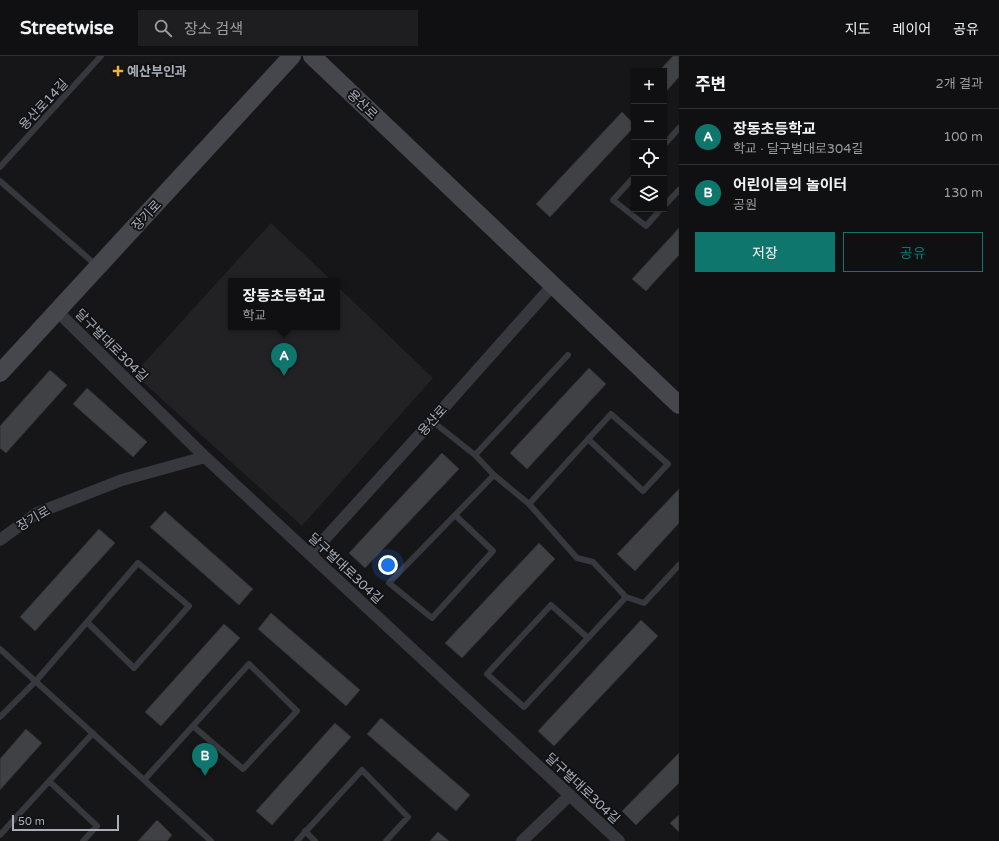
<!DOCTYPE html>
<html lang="ko">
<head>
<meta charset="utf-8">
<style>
	body { margin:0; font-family:"Varela Round","Noto Sans KR",sans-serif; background:#1e1e20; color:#f1f3f6 }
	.controls { position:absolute; right:12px; top:12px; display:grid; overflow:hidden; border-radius:0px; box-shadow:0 1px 3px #0004 }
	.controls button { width:36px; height:36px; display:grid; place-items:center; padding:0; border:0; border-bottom:1px solid #303032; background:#101012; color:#f1f3f6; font:20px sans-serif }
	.scale { position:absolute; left:12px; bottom:10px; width:107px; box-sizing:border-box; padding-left:4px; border:2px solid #a8adb8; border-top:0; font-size:11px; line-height:14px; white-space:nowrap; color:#a8adb8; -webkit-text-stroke:3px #111113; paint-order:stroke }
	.you { position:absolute; left:388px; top:509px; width:14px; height:14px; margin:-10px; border:3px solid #fff; border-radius:50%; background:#1a73e8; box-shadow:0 0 0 6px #1a73e833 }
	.badge { display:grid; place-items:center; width:26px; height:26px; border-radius:50%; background:#0f766e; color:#fff; font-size:13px; font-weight:700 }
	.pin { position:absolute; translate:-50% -33px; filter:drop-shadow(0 1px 2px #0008) }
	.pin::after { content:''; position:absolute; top:21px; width:14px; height:12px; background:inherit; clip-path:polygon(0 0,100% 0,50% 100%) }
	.popup { position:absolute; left:228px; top:222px; width:112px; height:52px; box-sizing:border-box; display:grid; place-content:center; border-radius:0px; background:#101012; filter:drop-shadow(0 1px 3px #0005); font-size:13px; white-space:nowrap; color:#9c9d9f }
	.popup b { font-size:15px; color:#f1f3f6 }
	.popup::after { content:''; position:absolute; left:50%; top:100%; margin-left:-8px; border:8px solid transparent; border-top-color:#101012 }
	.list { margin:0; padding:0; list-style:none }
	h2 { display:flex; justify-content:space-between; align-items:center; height:52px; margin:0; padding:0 16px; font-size:17px }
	h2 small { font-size:13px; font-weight:400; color:#9c9d9f }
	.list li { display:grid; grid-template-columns:26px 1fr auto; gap:12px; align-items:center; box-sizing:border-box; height:56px; padding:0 16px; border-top:1px solid #303032 }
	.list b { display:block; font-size:15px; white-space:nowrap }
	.list p { margin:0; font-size:13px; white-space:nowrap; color:#9c9d9f }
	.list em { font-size:13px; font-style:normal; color:#9c9d9f }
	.actions { display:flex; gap:8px; padding:12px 16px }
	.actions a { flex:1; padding:9px 0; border:1px solid #0f766e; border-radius:0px; text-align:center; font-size:14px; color:#0f766e }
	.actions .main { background:#0f766e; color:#fff }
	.icon { flex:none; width:22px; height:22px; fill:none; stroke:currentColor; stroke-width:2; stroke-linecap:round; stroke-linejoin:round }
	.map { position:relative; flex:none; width:679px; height:785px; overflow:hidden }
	header { display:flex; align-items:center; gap:24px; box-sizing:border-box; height:56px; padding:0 20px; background:#101012; border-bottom:1px solid #303032 }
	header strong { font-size:19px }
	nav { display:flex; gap:22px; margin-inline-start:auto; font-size:14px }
	.search { width:280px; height:36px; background:#1e1e20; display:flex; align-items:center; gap:10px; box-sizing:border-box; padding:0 14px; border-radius:0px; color:#9c9d9f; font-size:15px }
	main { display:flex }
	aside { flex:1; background:#101012 }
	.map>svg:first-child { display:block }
	.built { fill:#222225 }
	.building { fill:#404145; stroke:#303034 }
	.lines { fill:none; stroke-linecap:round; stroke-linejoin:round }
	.lane { stroke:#37383d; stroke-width:6 }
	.street { stroke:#37383d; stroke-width:12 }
	.secondary { stroke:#45474d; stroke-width:18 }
	.poi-dot { fill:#f2b134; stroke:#111113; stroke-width:1.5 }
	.labels { text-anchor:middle; stroke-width:3.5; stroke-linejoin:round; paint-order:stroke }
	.poi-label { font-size:13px; font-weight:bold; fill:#a8adb8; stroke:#111113; text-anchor:start }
	.street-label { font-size:13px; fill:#a8adb8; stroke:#111113 }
</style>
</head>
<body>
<header>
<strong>Streetwise</strong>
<div class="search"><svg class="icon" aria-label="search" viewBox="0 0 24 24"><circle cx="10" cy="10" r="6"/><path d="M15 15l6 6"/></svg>장소 검색</div>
<nav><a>지도</a><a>레이어</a><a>공유</a></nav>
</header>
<main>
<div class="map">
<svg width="679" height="785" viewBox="0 0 679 785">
	<rect width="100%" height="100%" fill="#161618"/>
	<path class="built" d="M 271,167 L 332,225 L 231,225 L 231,271 L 337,271 L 337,230 L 433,322 L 302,470 L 134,318 Z"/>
	<path class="building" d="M 673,0 L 679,0 L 679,21 L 664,38 L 664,15 L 659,15 Z
		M 622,56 L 634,68 L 634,71 L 550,161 L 536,148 Z
		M 679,172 L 679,199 L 646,235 L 632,223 Z
		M 589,312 L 606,328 L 527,413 L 510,397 Z
		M 50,314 L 67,329 L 6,397 L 0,392 L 0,370 Z
		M 87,332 L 147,386 L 133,401 L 73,348 Z
		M 442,397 L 459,413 L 365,512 L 349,497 Z
		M 679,433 L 679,467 L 635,515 L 617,498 Z
		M 165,455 L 253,533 L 239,549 L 150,471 Z
		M 99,473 L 115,487 L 35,575 L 20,561 Z
		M 539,487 L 555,503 L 462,602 L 445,587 Z
		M 271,557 L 360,634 L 346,650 L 258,573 Z
		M 641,564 L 658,580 L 554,690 L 538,675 Z
		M 224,568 L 240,582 L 161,670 L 145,656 Z
		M 381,662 L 470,739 L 456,755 L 367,678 Z
		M 335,667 L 351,681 L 272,769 L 256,755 Z
		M 26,673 L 42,687 L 0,734 L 0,703 Z
		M 679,697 L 679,727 L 636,769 L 622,755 Z
		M 679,759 L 679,776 L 670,767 Z
		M 157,764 L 172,779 L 167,785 L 138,785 Z
		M 438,776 L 449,785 L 430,785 Z"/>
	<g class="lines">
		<path class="lane" d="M 664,89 L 679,72
			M 0,111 L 101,0
			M 634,121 L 613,144 L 646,170 L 661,153
			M 0,125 L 97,210
			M 664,150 L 679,134
			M 432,365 L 475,399 L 494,419 L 529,448 L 577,502 L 593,506 L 626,541 L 644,547 L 679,509
			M 475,399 L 568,299
			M 529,448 L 611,358 L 668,408 L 643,435 L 588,383
			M 455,459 L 493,495 L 432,562 L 389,527 L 494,419
			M 588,582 L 551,549 L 487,618 L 524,651 L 626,541
			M 0,593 L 211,785
			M 0,661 L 36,625 L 138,507 L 189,550 L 134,612 L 87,566
			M 144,724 L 249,608 L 297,655 L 243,713 L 193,670
			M 49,725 L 97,770 L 83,785
			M 305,775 L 315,785
			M 0,779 L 93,677
			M 297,785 L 362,714 L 408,761 L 386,785"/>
		<path class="street" d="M 57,255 L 205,401 L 619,785
			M 0,484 L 37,457 L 122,424 L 205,401
			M 311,498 L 432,365 L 553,229
			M 522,785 L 570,739"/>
		<path class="secondary" d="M 312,0 L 679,349
			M 0,317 L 292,0"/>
	</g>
	<path class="poi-dot" d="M116 9h4v4h4v4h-4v4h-4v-4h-4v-4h4z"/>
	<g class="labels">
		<g class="poi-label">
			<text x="127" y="20">예산부인과</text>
		</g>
		<g class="street-label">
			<text transform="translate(43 48) rotate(-47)" y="5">용산로14길</text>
			<text transform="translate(363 48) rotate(44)" y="5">용산로</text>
			<text transform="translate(146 159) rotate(-47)" y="5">장기로</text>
			<text transform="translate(112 289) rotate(45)" y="5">달구벌대로304길</text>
			<text transform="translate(432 364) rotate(-48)" y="5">용산로</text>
			<text transform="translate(33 462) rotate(-30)" y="5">장기로</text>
			<text transform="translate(346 512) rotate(43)" y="5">달구벌대로304길</text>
			<text transform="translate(583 732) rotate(43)" y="5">달구벌대로304길</text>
		</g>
	</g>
</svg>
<div class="controls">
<button>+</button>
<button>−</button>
<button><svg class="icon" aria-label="locate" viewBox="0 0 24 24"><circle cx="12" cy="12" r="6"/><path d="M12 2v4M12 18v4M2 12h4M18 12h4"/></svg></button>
<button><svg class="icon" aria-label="layers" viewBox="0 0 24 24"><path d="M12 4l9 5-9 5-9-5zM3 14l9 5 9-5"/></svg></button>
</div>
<div class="scale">50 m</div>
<div class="you"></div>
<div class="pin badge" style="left:284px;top:320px">A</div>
<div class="popup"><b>장동초등학교</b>학교</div>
<div class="pin badge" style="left:205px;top:720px">B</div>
</div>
<aside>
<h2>주변<small>2개 결과</small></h2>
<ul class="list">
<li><span class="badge">A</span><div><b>장동초등학교</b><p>학교 · 달구벌대로304길</p></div><em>100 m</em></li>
<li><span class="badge">B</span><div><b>어린이들의 놀이터</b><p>공원</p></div><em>130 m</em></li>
</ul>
<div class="actions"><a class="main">저장</a><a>공유</a></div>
</aside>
</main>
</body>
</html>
